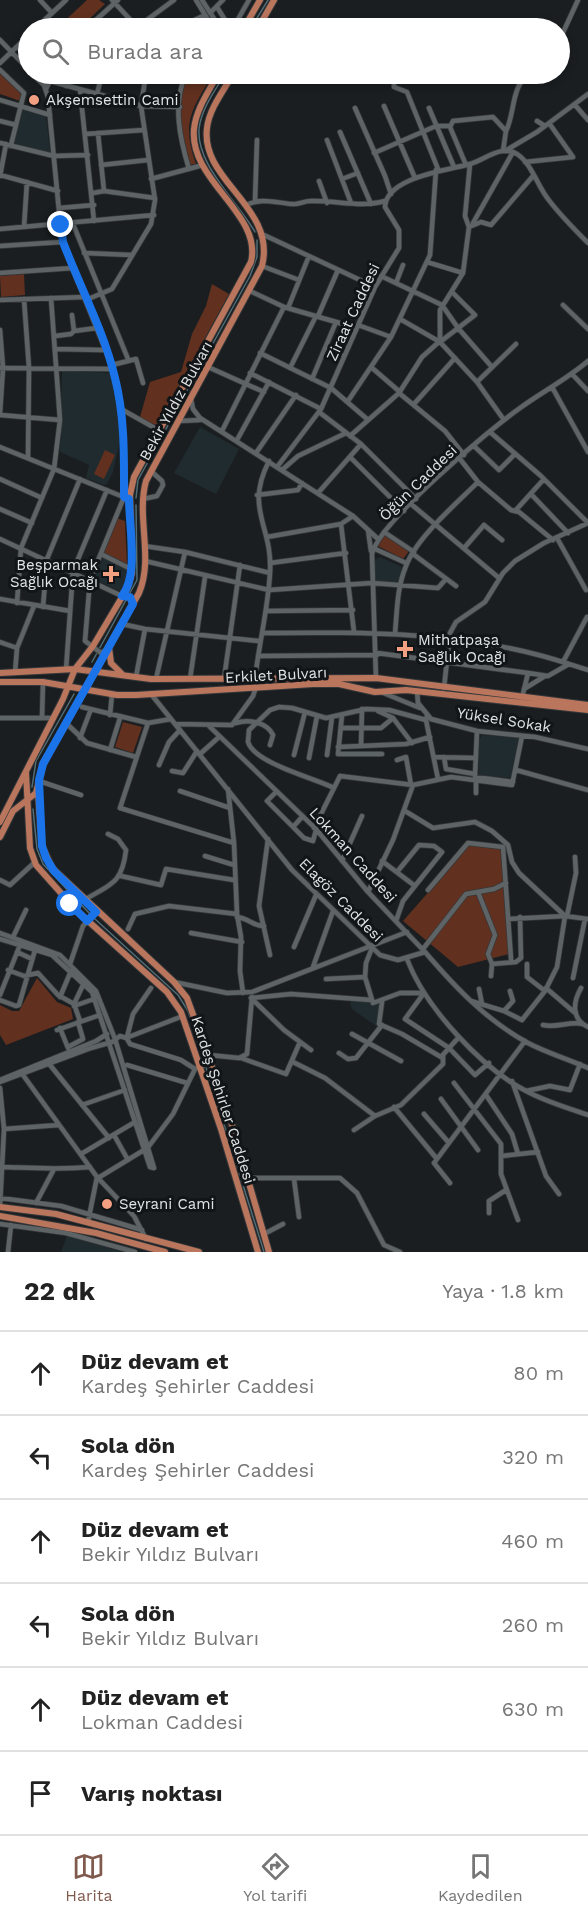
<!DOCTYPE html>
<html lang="tr">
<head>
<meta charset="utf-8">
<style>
	body { margin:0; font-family:"Work Sans",sans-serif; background:#f2f2f2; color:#222 }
	.stop { position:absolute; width:18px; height:18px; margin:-14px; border:4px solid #1a73e8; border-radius:50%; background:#fff }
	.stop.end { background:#1a73e8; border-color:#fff; box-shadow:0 2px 6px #0008 }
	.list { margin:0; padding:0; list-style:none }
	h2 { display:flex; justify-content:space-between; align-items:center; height:78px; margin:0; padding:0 24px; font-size:26px }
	h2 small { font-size:20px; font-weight:400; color:#767676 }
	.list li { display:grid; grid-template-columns:39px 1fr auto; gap:18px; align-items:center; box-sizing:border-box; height:84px; padding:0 24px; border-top:2px solid #e0e0e0 }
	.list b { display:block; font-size:22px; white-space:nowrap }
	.list p { margin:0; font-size:20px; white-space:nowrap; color:#767676 }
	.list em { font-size:20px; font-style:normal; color:#767676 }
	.icon { flex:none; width:33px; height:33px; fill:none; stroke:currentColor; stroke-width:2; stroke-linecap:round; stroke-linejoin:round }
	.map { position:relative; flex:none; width:588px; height:1252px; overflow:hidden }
	.search { position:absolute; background:#fff; box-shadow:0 3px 9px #0003; left:18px; right:18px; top:18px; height:66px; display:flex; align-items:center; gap:15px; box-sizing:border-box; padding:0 21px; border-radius:33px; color:#767676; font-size:22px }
	.sheet { height:582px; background:#fff }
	nav { display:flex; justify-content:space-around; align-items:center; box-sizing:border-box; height:84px; border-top:2px solid #e0e0e0; background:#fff; font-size:16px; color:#767676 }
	nav a { display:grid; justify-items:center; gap:3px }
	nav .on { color:#805a4d }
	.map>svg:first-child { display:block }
	.built { fill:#202b2f }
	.green { fill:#61301f }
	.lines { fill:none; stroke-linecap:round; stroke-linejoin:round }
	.stream { stroke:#526d76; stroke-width:1.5 }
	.minor-casing { stroke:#35383a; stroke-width:6 }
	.major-casing { stroke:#35383a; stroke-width:8 }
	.minor { stroke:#5e6365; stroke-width:4.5 }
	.major { stroke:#ba755d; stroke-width:6 }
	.route { stroke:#1a73e8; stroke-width:8 }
	.poi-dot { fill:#f39f82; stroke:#111517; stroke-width:2 }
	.labels { text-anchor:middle; stroke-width:6; stroke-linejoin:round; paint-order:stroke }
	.poi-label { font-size:15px; fill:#e1e4e5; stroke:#111517; text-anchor:start }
	.street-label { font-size:15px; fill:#e1e4e5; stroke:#111517 }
</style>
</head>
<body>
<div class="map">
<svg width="588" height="1252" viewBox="0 0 588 1252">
	<rect width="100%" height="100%" fill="#1a1e20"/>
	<path class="built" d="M 22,109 L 46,115 L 50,153 L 14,143 Z
		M 64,370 L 110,373 L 117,406 L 120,441 L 113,472 L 107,484 L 104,485 L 86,478 L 89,465 L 60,452 L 62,372 Z
		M 200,427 L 239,449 L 216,494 L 174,473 Z
		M 380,557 L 402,567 L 397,584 L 375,582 L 375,560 Z
		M 103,558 L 128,570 L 122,592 L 94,579 Z
		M 482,735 L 519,738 L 510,778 L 479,775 L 479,741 Z
		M 354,1000 L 380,1004 L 376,1026 L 352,1009 L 350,1003 Z
		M 67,1236 L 123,1252 L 61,1252 Z"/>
	<path class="green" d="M 87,0 L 99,0 L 105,4 L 80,28 L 57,28 Z
		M 0,73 L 21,93 L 20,101 L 0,94 Z
		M 188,74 L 213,74 C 192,109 181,123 196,164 L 189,165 C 180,134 173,104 188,74 Z
		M 24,274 L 25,295 L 1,297 L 0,276 Z
		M 212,284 L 229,294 L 158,424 L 152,425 L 140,417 L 150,382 L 181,372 L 192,334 L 206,306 Z
		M 105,450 L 115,455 L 104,479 L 94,474 Z
		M 116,518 L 125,521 L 127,565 L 101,554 Z
		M 384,534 L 409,551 L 403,559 L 376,545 Z
		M 123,722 L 142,727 L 133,753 L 115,747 Z
		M 470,845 L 499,848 L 502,852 L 509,954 L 458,967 L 403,921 Z
		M 37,978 L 57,1002 L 71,1008 L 73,1019 L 6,1045 L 0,1035 L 0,1005 L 12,1011 L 19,1011 Z"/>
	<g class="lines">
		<path class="stream" d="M 251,28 L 268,0
			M 225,74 C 216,89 204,105 200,123 C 191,160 238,202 255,232
			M 136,498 L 138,480 L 250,276 L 257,257 L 257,240
			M 92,662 L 137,580 L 136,505
			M 32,787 L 36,761 L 74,694
			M 33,809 L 37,849 L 43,864 L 90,914
			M 95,919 L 178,995 L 188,1011 L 205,1062
			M 206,1067 L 264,1252"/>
		<g class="minor-casing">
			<path id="minor" d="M 40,0 L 52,13
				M 112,0 L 138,28
				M 196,0 L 213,28
				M 202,0 L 220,28
				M 217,7 L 230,28
				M 210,13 L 223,0
				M 36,28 L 66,0
				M 87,28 L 118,0
				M 136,28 L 174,0
				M 178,28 L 205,15
				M 233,28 L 249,0
				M 560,39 L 578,0
				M 0,40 L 28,69
				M 18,47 L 28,58
				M 0,63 L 28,36
				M 0,70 L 24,93 L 11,145
				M 32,74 L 44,85 L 48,97 L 62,242 L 113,369 L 120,407 L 124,450 L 124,497 L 90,580 L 85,641 L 101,653 L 107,649
				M 43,74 L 50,81 L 46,89
				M 186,74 C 172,104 180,139 189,169
				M 394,74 L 394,87 L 407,92 L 438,169
				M 50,81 L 141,106 L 180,107
				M 66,86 L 70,74
				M 80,90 L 94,221
				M 97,94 L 102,74
				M 0,100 L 50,115
				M 575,105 L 588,120
				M 384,106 L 415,178
				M 355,108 L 385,176 L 391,194
				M 429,108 L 454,167
				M 0,121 L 16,125
				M 537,121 L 545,126
				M 506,131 C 515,114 511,84 530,74
				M 340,132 L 371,204
				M 98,133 L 104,191
				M 86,134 L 144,130
				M 327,140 L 351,203
				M 0,143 L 54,156 L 88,155
				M 505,151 L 537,132 L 588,94
				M 374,153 L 436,126 L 450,126
				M 525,162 L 573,157 L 549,123
				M 101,165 L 148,160
				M 466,165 L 450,127 L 453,121 L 493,117 L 506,131 L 503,151
				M 0,175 L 58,191
				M 0,176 L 6,144
				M 151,179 L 203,165
				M 342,179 L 358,173
				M 319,181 L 327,203
				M 93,193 L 104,191 L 155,198
				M 255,201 L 257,140
				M 246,205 C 263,197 275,203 292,204 C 298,205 304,201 310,201 C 335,200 361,208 385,201
				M 60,208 L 94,205
				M 473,223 L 513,152
				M 73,224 L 128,359
				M 24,227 L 27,182
				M 469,227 L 481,222 L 491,225 L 533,176
				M 0,229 L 154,215
				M 264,235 L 375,287
				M 0,246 L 62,242
				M 84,253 L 132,255
				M 427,262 L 463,273
				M 262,266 L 299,280
				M 0,273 L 73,268
				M 381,276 L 442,305 L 458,328 L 492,367
				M 396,283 L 403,265
				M 250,291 L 284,307 L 357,328
				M 24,299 L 29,368 L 28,458
				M 0,300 L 85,297
				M 86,300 L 112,289 L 151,224 L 155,200 L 141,106 L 146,74
				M 563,305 L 588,329
				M 288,308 L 309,256
				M 72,315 L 74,331 L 97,328
				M 318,316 L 338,270
				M 400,319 L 440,342 L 477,382 L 504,420
				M 358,325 L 391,337
				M 0,330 L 3,368 L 0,413
				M 55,336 L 71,334 L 74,331
				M 440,342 L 475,315 L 453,293
				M 325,348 L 344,356
				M 56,349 L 102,350
				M 260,353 L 331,388 L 367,419
				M 112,365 L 136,359 L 143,383
				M 208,367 L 264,392
				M 371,367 L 400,392
				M 0,368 L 113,369
				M 290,368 L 316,316
				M 250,373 L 321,409
				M 572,374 L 588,391
				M 312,379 L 336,322
				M 477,382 L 516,344
				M 552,387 L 588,452
				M 399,393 L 422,357 L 440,341 L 440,310 L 463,273 L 469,227 L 465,216 L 470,164
				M 191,399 L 193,409 L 200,418 L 353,516 L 378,539
				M 348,401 L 391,337 L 430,255 L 436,170
				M 414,404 L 455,358
				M 121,409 L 153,427
				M 319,412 L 361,444 L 416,499
				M 0,415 L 60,420
				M 179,421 L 200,420
				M 222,431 L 284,307
				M 490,432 L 541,476 L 588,523
				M 350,436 L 399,393 L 445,431 L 464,455
				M 237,440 L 269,382
				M 474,446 L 499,470 L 515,454
				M 0,447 L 126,498
				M 256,453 L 296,395
				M 350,457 L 404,511
				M 460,459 L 478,482 L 511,510 L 519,512 L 553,540
				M 277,467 L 321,409 L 375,287 L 399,248 L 399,230 L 385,207 C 386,177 449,170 470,164 C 485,160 501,144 517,154 C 532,164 537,185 548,199 C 560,215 574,229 588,243
				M 282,470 L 298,456 L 346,433
				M 0,479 L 42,498
				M 318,493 L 361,444
				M 531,494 L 568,533
				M 257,495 L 298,490 L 302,483
				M 143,499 L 157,496 L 163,485 L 162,481 L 151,471
				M 411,504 L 499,578
				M 0,509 L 32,523
				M 515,511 L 544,479
				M 341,524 L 354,632
				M 368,530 L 371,551
				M 384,532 L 414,552
				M 267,537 L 341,524 L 353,516
				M 557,538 L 586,590
				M 0,539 L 122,596 L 131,597 L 133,604
				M 144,546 L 185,552 L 270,573
				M 465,547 L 484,525 L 502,540
				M 373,548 L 406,563
				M 101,554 L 131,569
				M 413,554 L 456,586
				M 145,561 L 269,590 L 372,583 L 438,588 L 446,579
				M 270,563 L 346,553
				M 0,599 L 70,611
				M 17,603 L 21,548 L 54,469 L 60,420 L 51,298
				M 43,607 L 47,559 L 80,479
				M 267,611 L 353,610
				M 122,624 L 145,629 L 259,641
				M 262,633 C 365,632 470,631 569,664
				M 395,634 C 397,611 397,587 406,566 C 416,538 457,503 478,482
				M 0,642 L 17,648
				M 377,653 L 528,673
				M 258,656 L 377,655
				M 563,662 L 587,617
				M 66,670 L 73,571 L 107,490
				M 15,673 L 17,648 L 34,606
				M 136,677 L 145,629
				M 376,678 L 372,554 C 379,522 489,430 520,408 C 542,392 567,379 588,361
				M 156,679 L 185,552
				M 190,679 L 205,577
				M 224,679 L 240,565
				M 255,679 C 259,643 268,609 270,573 C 273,525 244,510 269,461
				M 444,688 L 450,633 L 456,622 L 485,602 L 503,573 L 515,561 L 544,543 L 588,523
				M 524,689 L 545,676
				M 417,691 L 418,703 L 431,719 L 477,731 L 535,737 L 588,749
				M 381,692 L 420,708
				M 151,694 L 292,870 L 380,955 L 398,960 L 425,952 C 456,988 486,1020 528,1043 C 547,1053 568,1059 588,1068
				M 522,698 L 528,673 L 548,676 L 569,664 L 588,670
				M 82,707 L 148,723 L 171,719
				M 378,711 L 393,718 L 412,743
				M 110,715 L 112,694
				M 342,715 L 338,754 L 382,754
				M 0,718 L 54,718
				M 42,718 L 43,682
				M 426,720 L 438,779
				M 66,723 L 87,743 L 136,757
				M 148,723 L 120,808 L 234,843
				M 236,723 C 248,719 267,722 273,735 L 270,745
				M 175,724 L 232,725 L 253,696 L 256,687
				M 209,726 L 316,829 L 368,892 L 425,952
				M 341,728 L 381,728 L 393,718
				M 477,731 L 475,777 L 513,782
				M 80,738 L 91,709
				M 361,746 L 362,709
				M 338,747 L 406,744 L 430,737
				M 110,750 L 120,718
				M 200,754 L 219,737
				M 294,755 L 305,712
				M 327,755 L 332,717
				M 434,757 L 476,758
				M 444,757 L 446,769 L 475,774
				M 309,758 L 317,716
				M 397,760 L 406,757 L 411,785
				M 159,765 L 169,742 L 180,730
				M 516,770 L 588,790
				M 172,771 L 183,773 L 197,751
				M 39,781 L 81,795
				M 334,788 C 314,778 254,763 248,742 L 249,730 L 270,710 L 279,707 L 292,708 L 326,718 L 366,709 L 389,710 L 426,720 L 427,716
				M 228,789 L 234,843 L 237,914 L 241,937 L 240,971 L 243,993
				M 180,791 L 230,808
				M 276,792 L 267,801 L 293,827 L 302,817
				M 476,793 L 476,782
				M 405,811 L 433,828 L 475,822 L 492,831 L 508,845 L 512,862 L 519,873 L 565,916 L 557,967 L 545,991 L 522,1020 L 504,1011 L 471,1001
				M 293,827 L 304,838 L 313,841 L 316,830
				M 314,828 L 340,776 L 413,785 L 451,777 L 512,785 L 522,736
				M 268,839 L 259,906 L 270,955
				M 205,856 L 234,865
				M 342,861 L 362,816
				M 382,861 L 415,886
				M 121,876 L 161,885 L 166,869 L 234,880
				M 0,880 L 10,885 L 35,862
				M 428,890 L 468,843 L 503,847 L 511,959
				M 368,892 L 393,840 L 413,785
				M 478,892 L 495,935 L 488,954 L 492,964 L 491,976
				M 84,900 C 111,884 122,884 126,850 L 118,839 L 108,834
				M 567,916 L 576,873 L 575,857
				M 237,917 C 248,918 255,927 264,926
				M 508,919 L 565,916 L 588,919
				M 396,921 L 403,901 L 442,852 L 434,846 L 419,845 L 397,872
				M 128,929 L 135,914 L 169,906 L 237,914
				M 0,933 L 60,955 L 96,991 L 115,1039 L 154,1168 L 150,1167 L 92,992 L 52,955 L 0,939
				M 191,933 L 242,942
				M 13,937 L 26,910
				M 294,947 L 316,895
				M 423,949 L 466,894 L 494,889 L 506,883
				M 17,952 L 32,959
				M 407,959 C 425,1007 482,1069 528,1092 C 547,1102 568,1108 588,1115
				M 70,964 L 83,926 L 96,912
				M 492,964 L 516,962 L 521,958 L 520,917
				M 527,964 L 527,977 L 545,991
				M 313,967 L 333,911
				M 8,970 L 24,976 L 38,973 L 58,995 L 74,1004 L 80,1021
				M 365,977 L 366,963 L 372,948
				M 573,978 L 585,919
				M 326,979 L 365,977 L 373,1003 L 400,993 L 424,993
				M 174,982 L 227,993 L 252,992 L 407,932
				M 546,988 L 574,1012
				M 581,988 C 573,1002 571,1019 588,1027
				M 479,989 L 482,1004
				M 424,993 L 405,1019 L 449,1048 L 475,1075 L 489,1063
				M 0,995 L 20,945
				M 60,997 L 71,971
				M 251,998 L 291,994 L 371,1000
				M 251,998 L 284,1030 L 311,1050
				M 0,1000 L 16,1006 L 19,1005 L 35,950
				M 382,1002 L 379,1024 L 402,1034 L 441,1057 L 459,1037
				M 74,1004 L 84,983
				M 74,1006 L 94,999
				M 504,1011 L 513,1001 L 510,991
				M 543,1025 C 558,1028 569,1021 583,1024
				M 60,1028 L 68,1048
				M 57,1030 L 100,1015
				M 352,1034 L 401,1061
				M 126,1037 L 130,1044 L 181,1060 L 195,1069
				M 127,1037 L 133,1014 L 151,988
				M 68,1047 L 83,1039 L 78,1022
				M 339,1053 L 348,1059 L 356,1058 L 382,1025
				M 209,1055 L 239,1058 L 247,1054 L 252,997
				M 241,1058 L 286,1074 L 300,1042
				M 293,1062 L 325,1078 L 375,1116
				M 50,1065 L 109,1138
				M 127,1065 L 187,1083
				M 23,1075 L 97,1177 L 134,1216 L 146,1239
				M 0,1080 L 96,1041 L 107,1034
				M 512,1081 L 546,1176 L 559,1194
				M 0,1082 L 91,1048 L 112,1042 L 120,1036 L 126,1038 L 183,1016
				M 454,1083 L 501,1144 L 501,1174 L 518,1220
				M 0,1088 L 4,1129 L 0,1206
				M 526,1091 L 550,1086 L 570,1090 L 580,1064
				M 486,1095 L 512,1134 L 518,1154
				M 441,1099 L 478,1150
				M 82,1105 L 125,1090
				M 394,1107 L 437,1159
				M 424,1114 L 449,1143
				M 4,1129 L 59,1125
				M 354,1130 L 375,1116 L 401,1105 L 443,1064 L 443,1055
				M 114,1135 L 128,1160
				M 149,1146 L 173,1114 L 195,1069 L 212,1062
				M 81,1154 L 135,1122
				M 502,1156 L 538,1152
				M 3,1167 C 33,1168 60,1170 90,1167
				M 98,1178 L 144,1150
				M 249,1178 L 340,1178 L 357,1193 L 384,1245 L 400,1252
				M 294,1179 L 299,1217
				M 450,1183 L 434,1163 L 525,1041
				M 0,1198 L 61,1206 L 142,1230
				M 36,1203 L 53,1171
				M 489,1213 L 489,1201 L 506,1190
				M 88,1222 L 97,1177
				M 0,1224 L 66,1233 L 135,1252
				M 264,1234 L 283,1224
				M 8,1252 L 11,1225"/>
		</g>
		<g class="major-casing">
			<path id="major" d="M 244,28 L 260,0
				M 258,28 L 274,0
				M 109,648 L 111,663 L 123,675
				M 0,673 L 75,669 L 151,679 L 376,678 L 588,705
				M 0,682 L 43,682 L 117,695 L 136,695 L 313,684 L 339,684 L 375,692 L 406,690 L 588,710
				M 26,773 L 30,848 L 36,865 L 77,911 L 167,992 L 181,1012 L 221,1129 L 258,1252
				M 38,792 L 42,846 L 52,868 L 174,982 L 187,998 L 228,1111 L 269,1252
				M 0,822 L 63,699 L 75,669 L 93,646 L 128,587 L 132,573 L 130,495 L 134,477 L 251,262 C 263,214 189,181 194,129 C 196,109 209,91 218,74
				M 0,837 L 13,811 L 36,793 L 43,764 L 139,593 C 154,558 136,517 146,481 L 262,266 C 277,207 200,181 207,128 C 209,109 224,90 233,74
				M 0,1207 L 56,1214 L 199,1252
				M 0,1216 L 96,1233 L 165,1252"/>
		</g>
		<use href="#minor" class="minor"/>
		<use href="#major" class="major"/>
	</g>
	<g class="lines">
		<path class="route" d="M 61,225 L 63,242 C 80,287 104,331 115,378 C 125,417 124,457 124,497 L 129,499 C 129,526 139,575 122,596 L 130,597 L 133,604 L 43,764 L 39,780 L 42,846 L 46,858 L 54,871 L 96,912 L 87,921 L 70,904"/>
	</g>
	<g class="poi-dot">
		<circle cx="34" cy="100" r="6"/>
		<path d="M108 565h6v6h6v6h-6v6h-6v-6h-6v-6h6z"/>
		<path d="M402 640h6v6h6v6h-6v6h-6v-6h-6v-6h6z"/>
		<circle cx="107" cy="1204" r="6"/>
	</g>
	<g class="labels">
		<g class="poi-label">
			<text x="46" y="105">Akşemsettin Cami</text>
			<text x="98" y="570" text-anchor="end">Beşparmak<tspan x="98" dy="17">Sağlık Ocağı</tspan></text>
			<text x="418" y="645">Mithatpaşa<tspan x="418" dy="17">Sağlık Ocağı</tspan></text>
			<text x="119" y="1209">Seyrani Cami</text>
		</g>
		<g class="street-label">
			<text transform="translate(353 312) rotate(-65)" y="5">Ziraat Caddesi</text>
			<text transform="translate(176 401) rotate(-61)" y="5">Bekir Yıldız Bulvarı</text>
			<text transform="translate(418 483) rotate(-44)" y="5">Öğün Caddesi</text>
			<text transform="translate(276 675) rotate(-3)" y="5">Erkilet Bulvarı</text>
			<text transform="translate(504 720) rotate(9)" y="5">Yüksel Sokak</text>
			<text transform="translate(353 855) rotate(48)" y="5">Lokman Caddesi</text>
			<text transform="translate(341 900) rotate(45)" y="5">Elagöz Caddesi</text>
			<text transform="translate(223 1100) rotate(72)" y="5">Kardeş Şehirler Caddesi</text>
		</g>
	</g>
</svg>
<div class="stop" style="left:70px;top:904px"></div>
<div class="stop end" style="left:61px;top:225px"></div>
<div class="search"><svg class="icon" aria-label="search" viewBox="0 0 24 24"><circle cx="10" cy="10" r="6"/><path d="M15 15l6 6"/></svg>Burada ara</div>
</div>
<section class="sheet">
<h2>22 dk<small>Yaya · 1.8 km</small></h2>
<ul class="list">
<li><svg class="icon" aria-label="ahead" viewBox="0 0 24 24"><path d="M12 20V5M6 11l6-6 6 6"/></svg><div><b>Düz devam et</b><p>Kardeş Şehirler Caddesi</p></div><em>80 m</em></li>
<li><svg class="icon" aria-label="left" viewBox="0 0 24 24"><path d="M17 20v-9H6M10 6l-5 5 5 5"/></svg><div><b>Sola dön</b><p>Kardeş Şehirler Caddesi</p></div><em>320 m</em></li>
<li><svg class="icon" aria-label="ahead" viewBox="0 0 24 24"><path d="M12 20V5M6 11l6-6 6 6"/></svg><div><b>Düz devam et</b><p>Bekir Yıldız Bulvarı</p></div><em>460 m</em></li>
<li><svg class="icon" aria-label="left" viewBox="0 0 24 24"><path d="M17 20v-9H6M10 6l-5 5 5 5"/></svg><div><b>Sola dön</b><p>Bekir Yıldız Bulvarı</p></div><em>260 m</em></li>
<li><svg class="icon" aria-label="ahead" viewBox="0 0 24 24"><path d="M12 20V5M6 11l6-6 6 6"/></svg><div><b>Düz devam et</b><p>Lokman Caddesi</p></div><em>630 m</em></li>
<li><svg class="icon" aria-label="arrive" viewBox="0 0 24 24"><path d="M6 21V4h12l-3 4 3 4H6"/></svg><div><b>Varış noktası</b></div></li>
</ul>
</section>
<nav>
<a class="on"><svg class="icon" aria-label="map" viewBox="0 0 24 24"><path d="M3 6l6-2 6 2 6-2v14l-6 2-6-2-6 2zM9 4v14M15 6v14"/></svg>Harita</a>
<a><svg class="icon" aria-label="directions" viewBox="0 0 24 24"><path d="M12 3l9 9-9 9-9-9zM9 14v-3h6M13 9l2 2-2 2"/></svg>Yol tarifi</a>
<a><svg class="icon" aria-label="saved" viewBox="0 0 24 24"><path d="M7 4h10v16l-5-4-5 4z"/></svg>Kaydedilen</a>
</nav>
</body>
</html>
